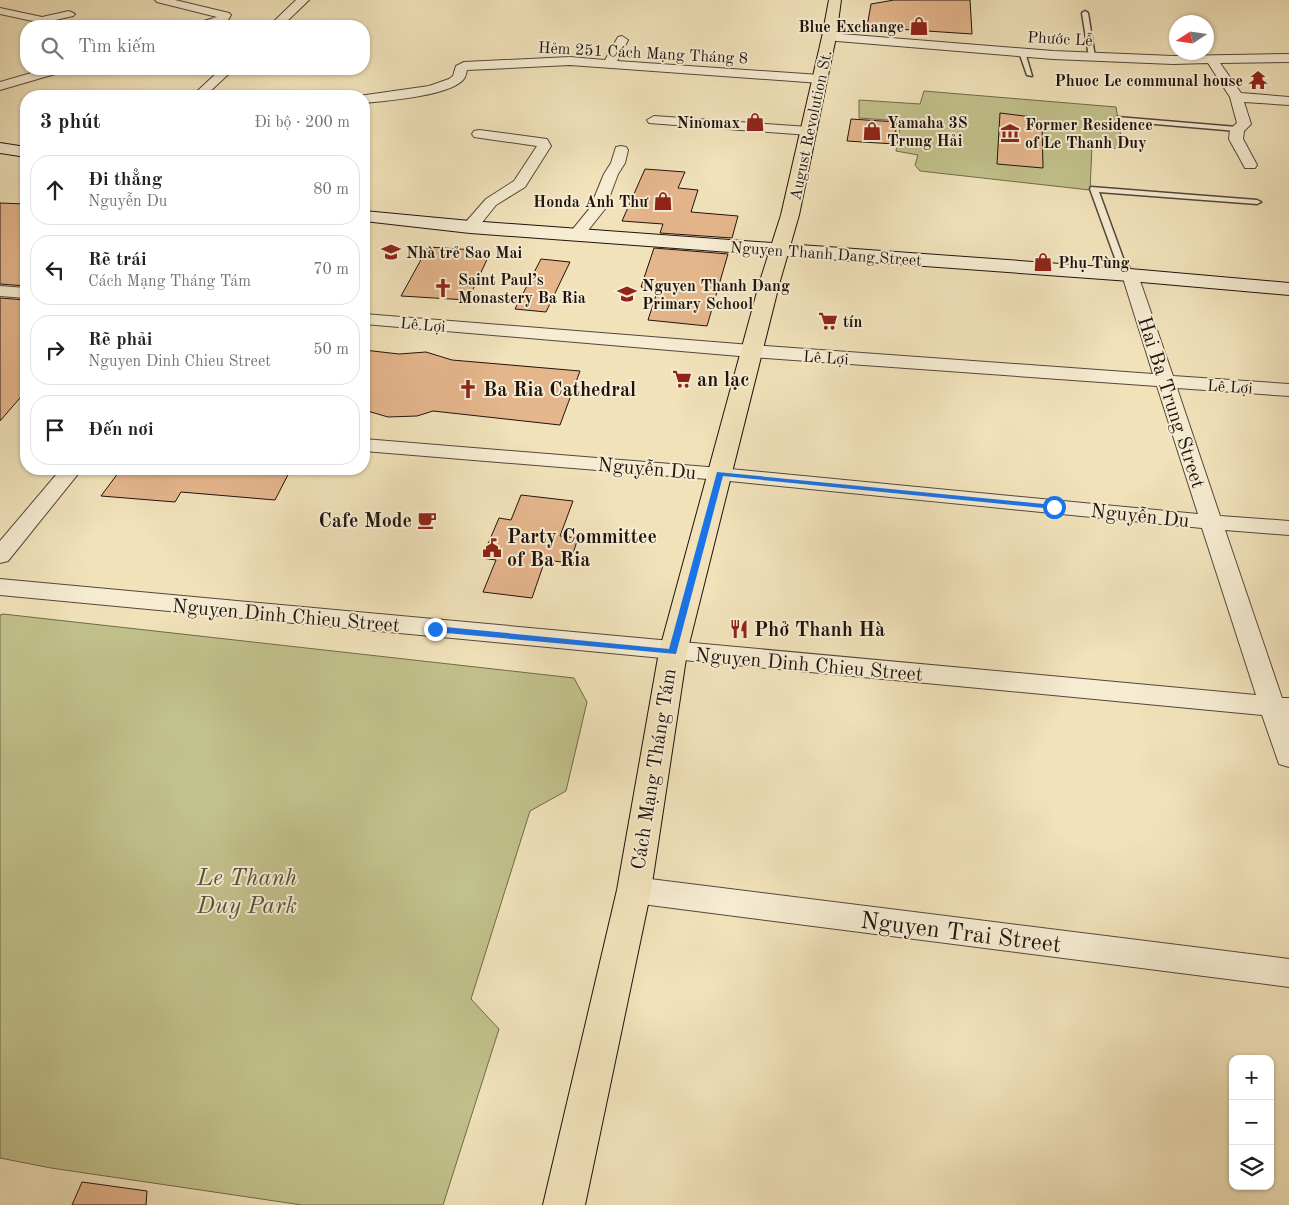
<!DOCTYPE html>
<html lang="vi">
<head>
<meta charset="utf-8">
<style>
	body { margin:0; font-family:"Old Standard TT",serif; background:#f2f2f2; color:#202124 }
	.controls { position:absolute; right:15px; bottom:15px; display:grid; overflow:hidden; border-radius:10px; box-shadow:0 1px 4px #0004 }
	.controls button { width:45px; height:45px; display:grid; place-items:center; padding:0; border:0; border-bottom:1px solid #e0e0e0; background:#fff; color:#202124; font:25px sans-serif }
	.compass { position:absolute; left:1169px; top:15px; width:45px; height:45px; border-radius:50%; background:#fff; box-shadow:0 1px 4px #0004; rotate:258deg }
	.stop { position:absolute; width:15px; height:15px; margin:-11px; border:4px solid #1a73e8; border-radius:50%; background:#fff }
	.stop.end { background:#1a73e8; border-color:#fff; box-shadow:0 1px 5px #0008 }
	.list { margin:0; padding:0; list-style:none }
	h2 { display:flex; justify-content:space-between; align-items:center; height:65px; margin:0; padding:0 20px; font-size:21px }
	h2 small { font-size:16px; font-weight:400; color:#757577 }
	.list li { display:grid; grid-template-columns:32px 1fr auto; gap:15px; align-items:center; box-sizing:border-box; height:70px; margin:0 10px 10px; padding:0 10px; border:1px solid #e0e0e0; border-radius:20px }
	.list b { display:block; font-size:19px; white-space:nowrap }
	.list p { margin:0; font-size:16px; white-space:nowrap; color:#757577 }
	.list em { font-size:16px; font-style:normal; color:#757577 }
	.icon { flex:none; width:28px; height:28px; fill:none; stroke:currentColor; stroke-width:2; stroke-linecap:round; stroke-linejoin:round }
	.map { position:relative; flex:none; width:1289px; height:1205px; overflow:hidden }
	.search { position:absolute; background:#fff; box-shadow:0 1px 4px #0004; left:20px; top:20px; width:350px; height:55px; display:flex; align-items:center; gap:12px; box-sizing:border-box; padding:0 18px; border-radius:20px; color:#757577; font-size:19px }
	.panel { position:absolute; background:#fff; box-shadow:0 1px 4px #0004; left:20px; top:90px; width:350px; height:385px; border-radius:20px }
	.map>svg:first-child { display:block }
	.green { fill:#c1c18b; stroke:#706a4c }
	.building { fill:#e5b58c; stroke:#20130e }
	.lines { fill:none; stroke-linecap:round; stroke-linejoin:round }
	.service-casing { stroke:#544739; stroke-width:3 }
	.minor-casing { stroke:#544739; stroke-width:2 }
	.secondary-casing { stroke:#20130e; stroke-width:2 }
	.primary-casing { stroke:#20130e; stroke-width:2 }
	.service { fill:#f6ecd2; fill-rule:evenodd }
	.minor { fill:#f6ecd2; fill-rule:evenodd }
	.secondary { fill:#f6ecd2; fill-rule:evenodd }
	.primary { fill:#f1e2ba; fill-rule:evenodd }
	.route { fill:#1a73e8 }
	.labels { text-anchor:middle; stroke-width:4; stroke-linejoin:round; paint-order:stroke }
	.far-poi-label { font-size:16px; font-weight:bold; fill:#20130e; stroke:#f6ecd2; text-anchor:start }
	.far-street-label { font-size:16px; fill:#20130e; stroke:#f6ecd2 }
	.poi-label { font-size:20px; font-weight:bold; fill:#20130e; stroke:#f6ecd2; text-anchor:start }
	.street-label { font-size:20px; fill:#20130e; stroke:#f6ecd2 }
	.near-park-label { font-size:24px; font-style:italic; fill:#58503a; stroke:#f6ecd2 }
	.near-street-label { font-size:24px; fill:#20130e; stroke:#f6ecd2 }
</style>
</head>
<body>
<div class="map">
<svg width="1289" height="1205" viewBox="0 0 1289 1205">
	<rect width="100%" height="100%" fill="#f1e2ba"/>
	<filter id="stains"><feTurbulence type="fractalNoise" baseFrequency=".004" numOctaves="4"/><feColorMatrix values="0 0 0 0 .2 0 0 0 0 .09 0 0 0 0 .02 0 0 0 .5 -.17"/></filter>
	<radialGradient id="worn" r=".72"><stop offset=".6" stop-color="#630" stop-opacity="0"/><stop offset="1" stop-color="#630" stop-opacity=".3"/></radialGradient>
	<path class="green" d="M 924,91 L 1116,107 L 1123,149 L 1092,146 L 1090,190 L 920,171 L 915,165 L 918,155 L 896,151 L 901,121 L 859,118 L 859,100 L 920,104 Z
		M 3,614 L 574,678 L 587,702 L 566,791 L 530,811 L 471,999 L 499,1029 L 443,1205 L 302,1205 L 51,1168 L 0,1158 L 0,615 Z"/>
	<path class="building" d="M 894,0 L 970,0 L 972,34 L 867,27 L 871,4 Z
		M 1000,113 L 1032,117 L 1031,120 L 1042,122 L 1043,168 L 997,164 Z
		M 851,119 L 897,122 L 894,144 L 847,141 Z
		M 645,169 L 685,172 L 678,188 L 698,190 L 691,212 L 738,216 L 732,238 L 660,233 L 663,224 L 622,221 Z
		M 0,203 L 26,204 L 26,286 L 0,284 Z
		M 428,247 L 491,251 L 468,300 L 401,296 Z
		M 654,248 L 728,254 L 707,326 L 648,320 L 658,289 L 641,287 Z
		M 541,259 L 570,262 L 546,312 L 515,309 Z
		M 0,298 L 26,300 L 26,391 L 0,421 Z
		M 364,350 L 399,354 L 426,352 L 452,360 L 580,371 L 560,425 L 433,411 L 417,416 L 388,417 L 364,410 Z
		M 121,469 L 291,469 L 275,500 L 181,492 L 175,502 L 101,496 Z
		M 521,495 L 573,501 L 560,536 L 578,538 L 570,563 L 545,560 L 532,598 L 483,592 L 496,560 L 482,558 L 499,518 L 511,520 Z
		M 82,1182 L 147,1191 L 146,1205 L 72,1205 Z"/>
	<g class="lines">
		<g class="service-casing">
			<path id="service" d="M 1085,11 L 1088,13 L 1095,57 L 1092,59 L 1089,57 L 1082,13 Z
				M 1022,50 L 1025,52 L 1032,76 L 1027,75 L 1019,52 Z
				M 1117,117 L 1237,127 L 1241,129 L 1237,131 L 1120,121 L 1116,119 Z
				M 1091,187 L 1257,200 L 1261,202 L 1257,204 L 1099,192 L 1123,258 L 1134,275 L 1130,278 L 1127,277 L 1115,258 L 1090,189 Z"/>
		</g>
		<g class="minor-casing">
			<path id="minor" d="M 155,0 L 175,0 L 229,13 L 231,15 L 228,20 L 209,26 L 192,26 L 194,24 L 217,17 L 157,2 Z
				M 296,0 L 309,0 L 282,26 L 269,26 Z
				M 0,8 L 42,17 L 69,11 L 75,14 L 73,16 L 42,23 L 0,14 Z
				M 829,33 L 1053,51 L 1173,56 L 1289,54 L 1289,62 L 1220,63 L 1241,93 L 1289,97 L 1289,105 L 1244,102 L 1251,124 L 1244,131 L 1243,139 L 1257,165 L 1255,168 L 1245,168 L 1229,139 L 1230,129 L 1237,123 L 1230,97 L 1208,63 L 1173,64 L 1053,59 L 825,40 L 823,37 L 825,34 Z
				M 622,36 L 628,40 L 617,61 L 820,75 L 826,79 L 820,83 L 570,65 L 467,70 C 466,73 466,77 463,80 C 448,96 386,101 364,103 L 364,96 L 359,96 L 429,86 L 449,79 L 453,76 L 456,66 L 464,62 L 570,57 L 605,60 L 618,37 Z
				M 45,69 L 64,69 L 62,72 L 0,90 L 0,82 Z
				M 221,69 L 234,69 L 205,96 L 192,96 Z
				M 654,116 L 809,127 L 816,131 L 809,135 L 649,123 L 647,120 Z
				M 479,130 L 547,139 L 551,146 L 525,187 L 496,205 L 476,230 L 464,230 L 462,227 L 464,224 L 486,199 L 514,181 L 537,146 L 474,137 L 472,134 L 474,131 Z
				M 621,146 L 626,147 L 628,150 L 625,163 L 618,174 L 605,209 L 582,238 L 570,238 L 568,235 L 590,208 L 604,174 L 611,163 L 616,147 Z
				M 1130,270 L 1136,271 L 1138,275 L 1173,376 L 1289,384 L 1289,396 L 1177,388 L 1220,516 L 1289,521 L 1289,535 L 1225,530 L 1282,698 L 1289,698 L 1289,767 L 1279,764 L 1262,715 L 0,595 L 0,579 L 1256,695 L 1202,528 L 720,480 L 364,451 L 364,439 L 720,468 L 1198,514 L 1157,386 L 751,357 L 364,324 L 364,314 L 751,345 L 1153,374 L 1122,275 L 1124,271 Z
				M 0,286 L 26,288 L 26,298 L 0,296 Z
				M 61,469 L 82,469 L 8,561 L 0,563 L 0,541 Z
				M 634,877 L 1289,959 L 1289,987 L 634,903 L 623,899 L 619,890 L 623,881 Z"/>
		</g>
		<g class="secondary-casing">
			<path id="secondary" d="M 0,143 L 26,147 L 26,157 L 0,153 Z
				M 364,211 L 470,221 L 1130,269 L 1289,283 L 1289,295 L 1130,281 L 470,233 L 364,221 Z"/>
		</g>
		<g class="primary-casing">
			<path id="primary" d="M 829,0 L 841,0 L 836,37 L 799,215 L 780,281 L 687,652 L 651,890 L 585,1205 L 543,1205 L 617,890 L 659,652 L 760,281 L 781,215 L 822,37 Z"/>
		</g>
		<use href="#service" class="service"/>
		<use href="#minor" class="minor"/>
		<use href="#secondary" class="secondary"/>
		<use href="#primary" class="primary"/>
	</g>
	<path class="route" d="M 717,472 L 1054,505 L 1058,507 L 1054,509 L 723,476 L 676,654 L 435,632 L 431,629 L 435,626 L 669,649 Z"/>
	<defs>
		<g id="shop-bare" transform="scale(1.5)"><path d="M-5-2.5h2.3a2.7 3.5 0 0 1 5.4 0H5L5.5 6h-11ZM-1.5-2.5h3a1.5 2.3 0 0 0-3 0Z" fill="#8f2418" stroke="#f6ecd2" stroke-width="2.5" paint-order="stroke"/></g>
		<g id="temple-bare" transform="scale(1.5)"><path d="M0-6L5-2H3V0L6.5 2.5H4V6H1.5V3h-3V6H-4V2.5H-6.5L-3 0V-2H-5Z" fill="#8f2418" stroke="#f6ecd2" stroke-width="2.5" paint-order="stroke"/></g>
		<g id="museum-bare" transform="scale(1.5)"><path d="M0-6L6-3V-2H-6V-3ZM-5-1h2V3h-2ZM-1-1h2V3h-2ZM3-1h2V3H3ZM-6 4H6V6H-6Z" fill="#8f2418" stroke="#f6ecd2" stroke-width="2.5" paint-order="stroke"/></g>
		<g id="school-bare" transform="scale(1.5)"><path d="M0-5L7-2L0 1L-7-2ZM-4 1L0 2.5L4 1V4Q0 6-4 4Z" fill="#8f2418" stroke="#f6ecd2" stroke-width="2.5" paint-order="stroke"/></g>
		<g id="church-bare" transform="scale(1.5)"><path d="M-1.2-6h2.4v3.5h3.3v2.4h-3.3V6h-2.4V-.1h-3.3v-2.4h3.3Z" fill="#8f2418" stroke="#f6ecd2" stroke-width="2.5" paint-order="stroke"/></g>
		<g id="supermarket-bare" transform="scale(1.5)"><path d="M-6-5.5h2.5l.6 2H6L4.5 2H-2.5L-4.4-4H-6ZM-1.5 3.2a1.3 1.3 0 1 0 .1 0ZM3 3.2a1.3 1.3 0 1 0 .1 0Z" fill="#8f2418" stroke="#f6ecd2" stroke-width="2.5" paint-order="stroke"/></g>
		<g id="cafe-bare" transform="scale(1.5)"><path d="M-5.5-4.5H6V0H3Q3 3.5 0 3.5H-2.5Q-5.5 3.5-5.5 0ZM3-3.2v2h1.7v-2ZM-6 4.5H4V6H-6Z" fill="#8f2418" stroke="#f6ecd2" stroke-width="2.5" paint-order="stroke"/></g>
		<g id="civic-bare" transform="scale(1.5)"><path d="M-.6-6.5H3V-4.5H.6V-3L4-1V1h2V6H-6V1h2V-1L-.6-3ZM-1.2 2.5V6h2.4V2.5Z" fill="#8f2418" stroke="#f6ecd2" stroke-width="2.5" paint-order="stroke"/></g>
		<g id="restaurant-bare" transform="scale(1.5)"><path d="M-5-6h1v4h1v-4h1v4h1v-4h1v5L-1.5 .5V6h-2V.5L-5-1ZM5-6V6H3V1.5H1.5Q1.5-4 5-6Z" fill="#8f2418" stroke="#f6ecd2" stroke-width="2.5" paint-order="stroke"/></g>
	</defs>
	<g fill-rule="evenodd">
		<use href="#shop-bare" x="919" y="26"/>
		<use href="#temple-bare" x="1258" y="80"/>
		<use href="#shop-bare" x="755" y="122"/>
		<use href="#shop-bare" x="872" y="131"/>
		<use href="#museum-bare" x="1010" y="133"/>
		<use href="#shop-bare" x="663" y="201"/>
		<use href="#school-bare" x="391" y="252"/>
		<use href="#shop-bare" x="1043" y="262"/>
		<use href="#church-bare" x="443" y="288"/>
		<use href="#school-bare" x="627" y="294"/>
		<use href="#supermarket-bare" x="828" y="321"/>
		<use href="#supermarket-bare" x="682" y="379"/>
		<use href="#church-bare" x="468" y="389"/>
		<use href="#cafe-bare" x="427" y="520"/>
		<use href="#civic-bare" x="492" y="548"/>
		<use href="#restaurant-bare" x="739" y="629"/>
	</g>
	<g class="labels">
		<g class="far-poi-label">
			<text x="904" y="32" text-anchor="end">Blue Exchange</text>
			<text x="1243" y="86" text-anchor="end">Phuoc Le communal house</text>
			<text x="740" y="128" text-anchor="end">Ninomax</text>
			<text x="887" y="128">Yamaha 3S<tspan x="887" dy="18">Trung Hải</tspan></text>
			<text x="1025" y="130">Former Residence<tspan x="1025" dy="18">of Le Thanh Duy</tspan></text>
			<text x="648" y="207" text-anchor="end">Honda Anh Thư</text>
			<text x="406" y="258">Nhà trẻ Sao Mai</text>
			<text x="1058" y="268">Phụ Tùng</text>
			<text x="458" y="285">Saint Paul’s<tspan x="458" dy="18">Monastery Ba Ria</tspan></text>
			<text x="642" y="291">Nguyen Thanh Dang<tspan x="642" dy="18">Primary School</tspan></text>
			<text x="843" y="327">tín</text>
		</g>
		<g class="far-street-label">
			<text transform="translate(1060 38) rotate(3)" y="6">Phước Lễ</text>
			<text transform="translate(643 52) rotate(3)" y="6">Hẻm 251 Cách Mạng Tháng 8</text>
			<text transform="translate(810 125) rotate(-78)" y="6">August Revolution St.</text>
			<text transform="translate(826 253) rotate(4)" y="6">Nguyen Thanh Dang Street</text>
			<text transform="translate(423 324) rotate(5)" y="6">Lê Lợi</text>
			<text transform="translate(826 357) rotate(4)" y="6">Lê Lợi</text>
			<text transform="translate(1230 386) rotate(4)" y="6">Lê Lợi</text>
		</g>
		<g class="poi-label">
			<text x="697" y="386">an lạc</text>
			<text x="483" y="396">Ba Ria Cathedral</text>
			<text x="412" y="527" text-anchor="end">Cafe Mode</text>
			<text x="507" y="543">Party Committee<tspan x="507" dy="23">of Ba Ria</tspan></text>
			<text x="754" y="636">Phở Thanh Hà</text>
		</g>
		<g class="street-label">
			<text transform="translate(1172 402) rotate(72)" y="7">Hai Ba Trung Street</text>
			<text transform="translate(647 468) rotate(5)" y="7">Nguyễn Du</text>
			<text transform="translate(1140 515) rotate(6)" y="7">Nguyễn Du</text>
			<text transform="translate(286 615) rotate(5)" y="7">Nguyen Dinh Chieu Street</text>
			<text transform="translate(809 664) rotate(5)" y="7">Nguyen Dinh Chieu Street</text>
			<text transform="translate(653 769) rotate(-81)" y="7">Cách Mạng Tháng Tám</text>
		</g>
		<g class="near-park-label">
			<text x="247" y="885">Le Thanh<tspan x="247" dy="28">Duy Park</tspan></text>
		</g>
		<g class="near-street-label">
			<text transform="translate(961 932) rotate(7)" y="8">Nguyen Trai Street</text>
		</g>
	</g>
	<rect width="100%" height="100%" filter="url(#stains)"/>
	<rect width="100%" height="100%" fill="url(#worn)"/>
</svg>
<div class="controls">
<button>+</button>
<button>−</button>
<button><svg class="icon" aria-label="layers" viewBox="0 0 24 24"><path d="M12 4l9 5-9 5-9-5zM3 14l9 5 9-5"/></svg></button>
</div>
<svg class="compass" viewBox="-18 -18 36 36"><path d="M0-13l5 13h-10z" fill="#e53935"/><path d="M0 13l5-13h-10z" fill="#757577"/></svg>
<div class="stop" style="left:1054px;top:507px"></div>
<div class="stop end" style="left:435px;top:629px"></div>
<div class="search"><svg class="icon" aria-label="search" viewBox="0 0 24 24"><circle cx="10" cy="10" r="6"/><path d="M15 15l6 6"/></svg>Tìm kiếm</div>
<section class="panel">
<h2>3 phút<small>Đi bộ · 200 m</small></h2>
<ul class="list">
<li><svg class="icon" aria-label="ahead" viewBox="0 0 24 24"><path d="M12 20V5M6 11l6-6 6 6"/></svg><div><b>Đi thẳng</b><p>Nguyễn Du</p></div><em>80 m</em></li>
<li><svg class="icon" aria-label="left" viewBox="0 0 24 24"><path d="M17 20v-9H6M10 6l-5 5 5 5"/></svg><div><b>Rẽ trái</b><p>Cách Mạng Tháng Tám</p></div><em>70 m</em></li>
<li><svg class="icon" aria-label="right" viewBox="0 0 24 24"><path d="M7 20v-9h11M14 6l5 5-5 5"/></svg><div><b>Rẽ phải</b><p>Nguyen Dinh Chieu Street</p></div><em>50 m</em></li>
<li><svg class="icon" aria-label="arrive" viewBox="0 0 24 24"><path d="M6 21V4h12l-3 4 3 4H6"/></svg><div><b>Đến nơi</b></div></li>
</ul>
</section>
</div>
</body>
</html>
